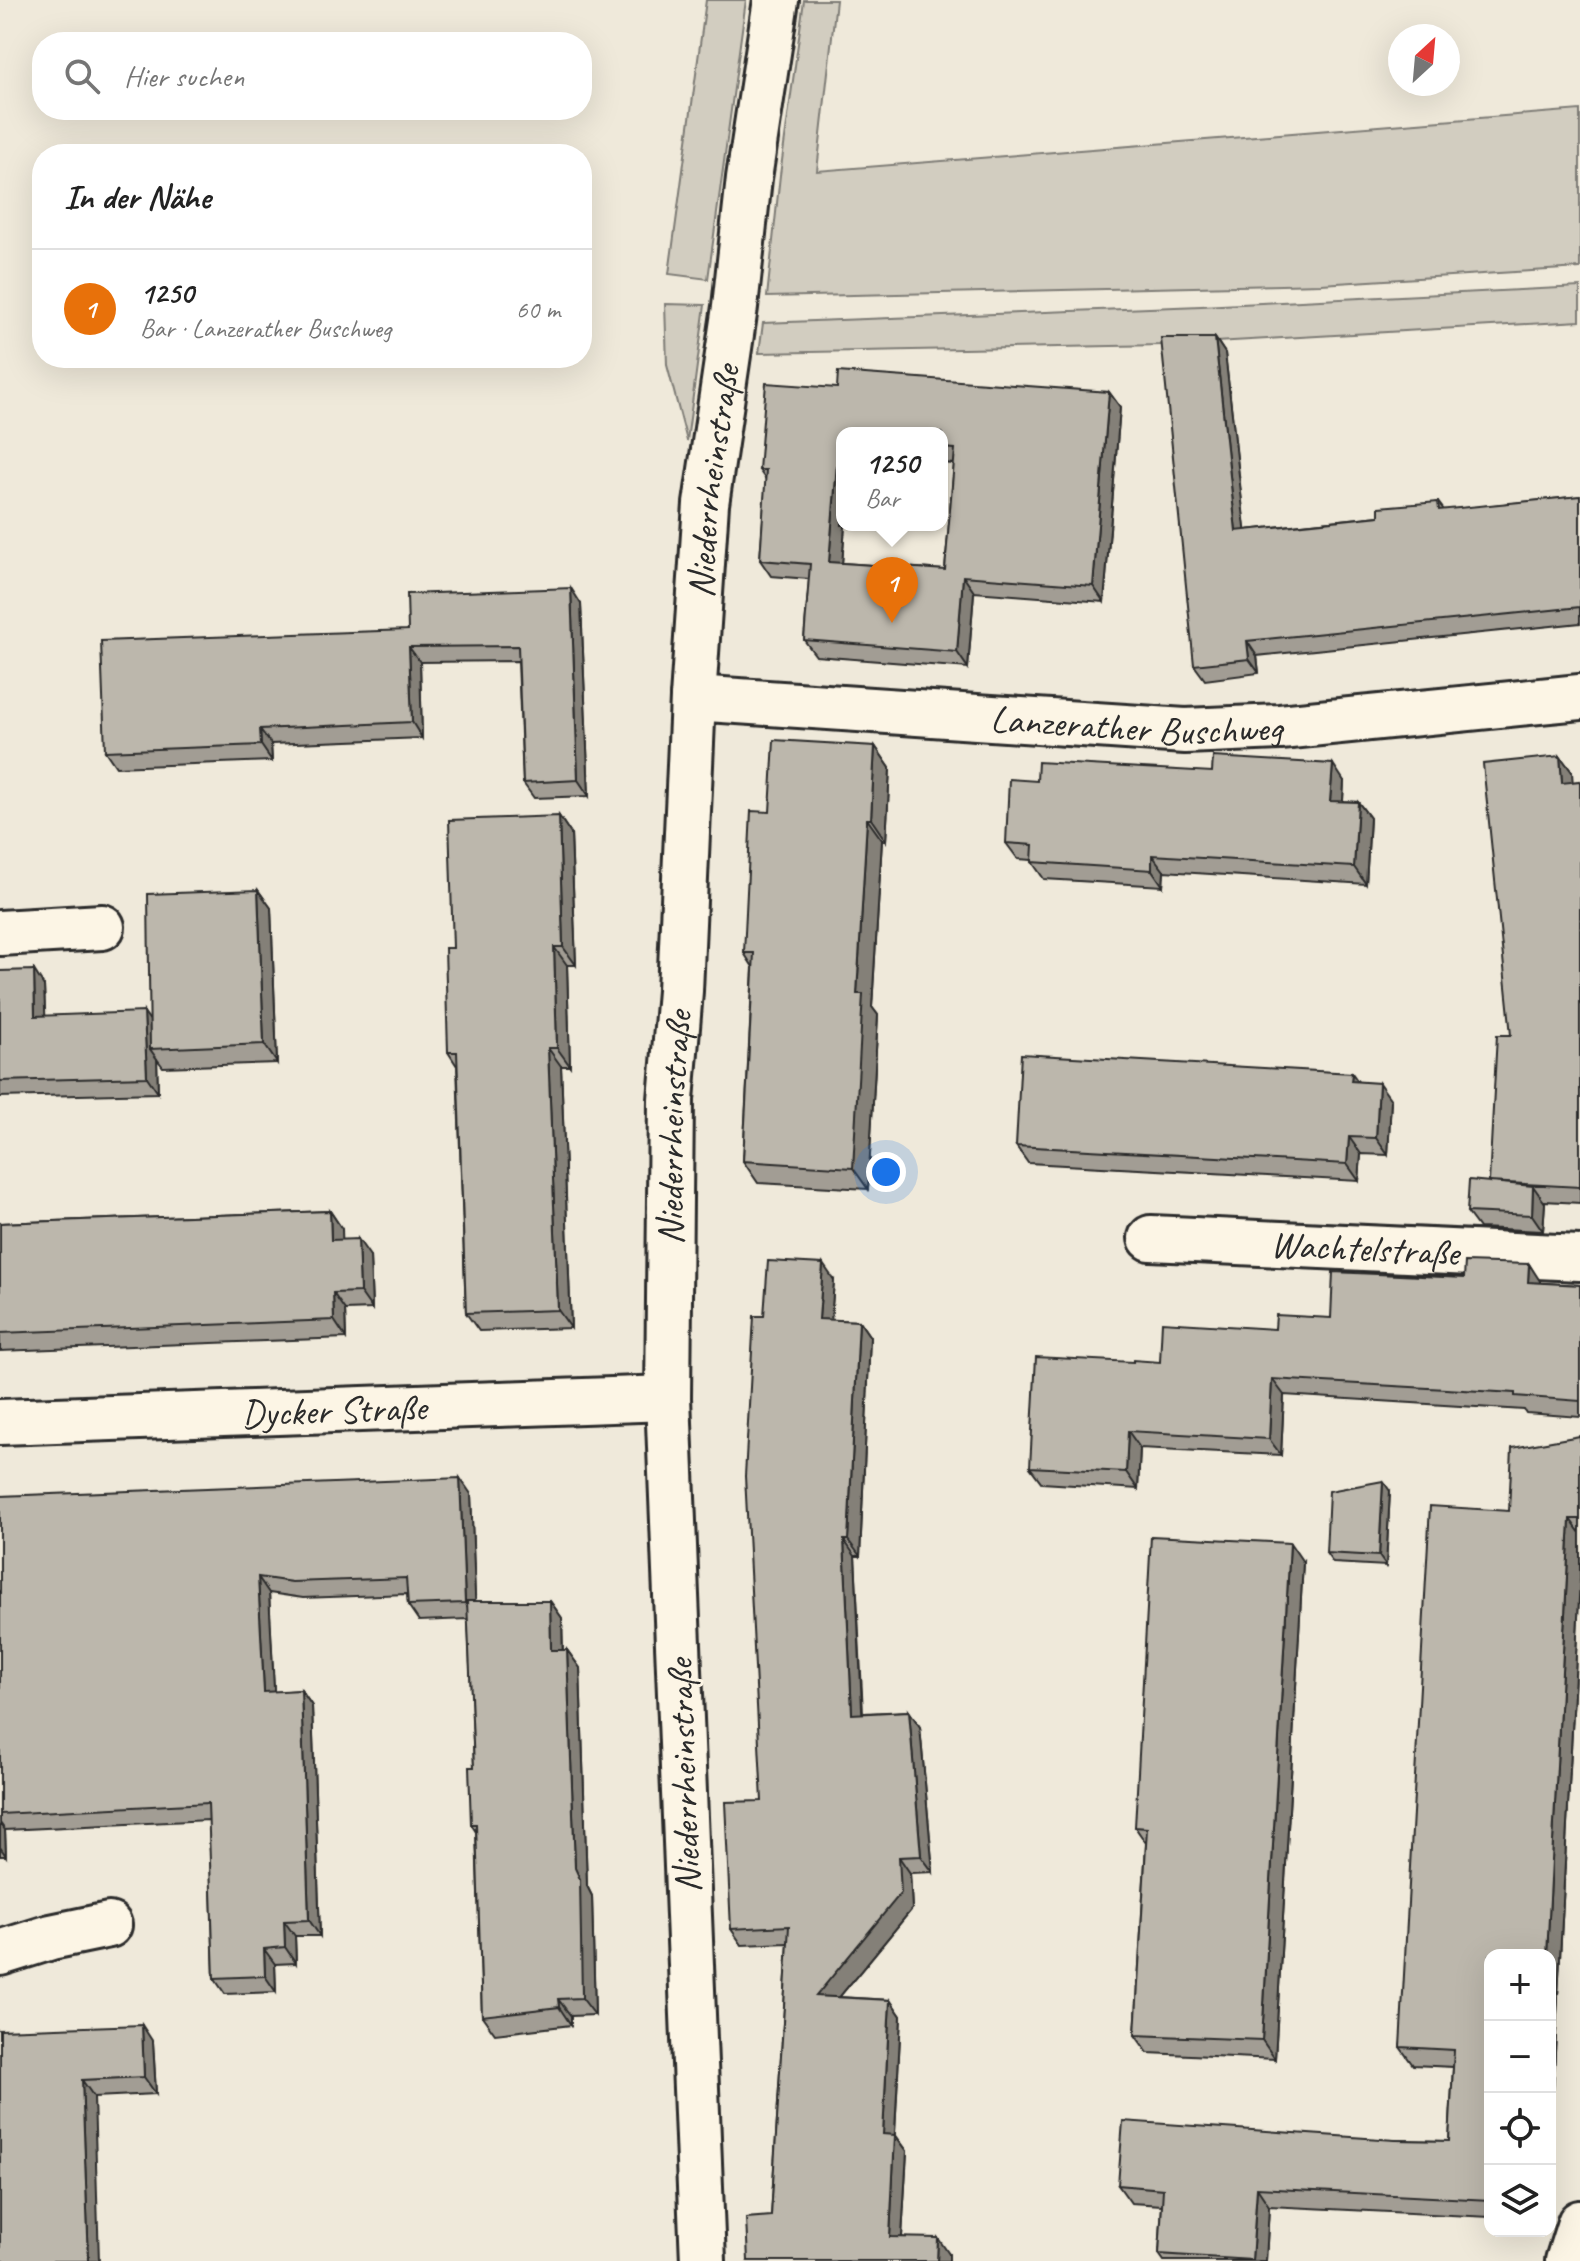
<!DOCTYPE html>
<html lang="de">
<head>
<meta charset="utf-8">
<style>
	body { margin:0; font-family:Caveat,sans-serif; background:#f2f2f2; color:#222 }
	.controls { position:absolute; right:24px; bottom:24px; display:grid; overflow:hidden; border-radius:16px; box-shadow:0 8px 32px #0002 }
	.controls button { width:72px; height:72px; display:grid; place-items:center; padding:0; border:0; border-bottom:2px solid #e0e0e0; background:#fff; color:#222; font:40px sans-serif }
	.compass { position:absolute; left:1388px; top:24px; width:72px; height:72px; border-radius:50%; background:#fff; box-shadow:0 8px 32px #0002; rotate:26deg }
	.you { position:absolute; left:886px; top:1172px; width:28px; height:28px; margin:-20px; border:6px solid #fff; border-radius:50%; background:#1a73e8; box-shadow:0 0 0 12px #1a73e833 }
	.badge { display:grid; place-items:center; width:52px; height:52px; border-radius:50%; background:#c8321e; color:#fff; font-size:26px; font-weight:700 }
	.pin { position:absolute; translate:-50% -66px; filter:drop-shadow(0 2px 4px #0008) }
	.pin::after { content:''; position:absolute; top:42px; width:28px; height:24px; background:inherit; clip-path:polygon(0 0,100% 0,50% 100%) }
	.popup { position:absolute; left:836px; top:427px; width:112px; height:104px; box-sizing:border-box; display:grid; place-content:center; border-radius:16px; background:#fff; filter:drop-shadow(0 2px 6px #0005); font-size:26px; white-space:nowrap; color:#767676 }
	.popup b { font-size:30px; color:#222 }
	.popup::after { content:''; position:absolute; left:50%; top:100%; margin-left:-16px; border:16px solid transparent; border-top-color:#fff }
	.list { margin:0; padding:0; list-style:none }
	h2 { display:flex; justify-content:space-between; align-items:center; height:104px; margin:0; padding:0 32px; font-size:34px }
	h2 small { font-size:26px; font-weight:400; color:#767676 }
	.list li { display:grid; grid-template-columns:52px 1fr auto; gap:24px; align-items:center; box-sizing:border-box; height:120px; padding:0 32px; border-top:2px solid #e0e0e0 }
	.list b { display:block; font-size:30px; white-space:nowrap }
	.list p { margin:0; font-size:26px; white-space:nowrap; color:#767676 }
	.list em { font-size:26px; font-style:normal; color:#767676 }
	.icon { flex:none; width:44px; height:44px; fill:none; stroke:currentColor; stroke-width:2; stroke-linecap:round; stroke-linejoin:round }
	.map { position:relative; flex:none; width:1580px; height:2261px; overflow:hidden }
	.search { position:absolute; background:#fff; box-shadow:0 8px 32px #0002; left:32px; top:32px; width:560px; height:88px; display:flex; align-items:center; gap:20px; box-sizing:border-box; padding:0 28px; border-radius:32px; color:#767676; font-size:30px }
	.panel { position:absolute; background:#fff; box-shadow:0 8px 32px #0002; left:32px; top:144px; width:560px; height:224px; border-radius:32px }
	.map>svg:first-child { display:block }
	.green { fill:#d2cdc0; stroke:#7e7c76; stroke-width:2 }
	.lines { fill:none; stroke-linecap:round; stroke-linejoin:round }
	.minor-casing { stroke:#2b2b2b; stroke-width:50 }
	.secondary-casing { stroke:#2b2b2b; stroke-width:50 }
	.minor { stroke:#fcf5e5; stroke-width:44 }
	.secondary { stroke:#fcf5e5; stroke-width:44 }
	.wall { fill:#a29d94; stroke:#2b2b2b; stroke-width:2; fill-rule:evenodd }
	.shaded-wall { fill:#848078; stroke:#2b2b2b; stroke-width:2 }
	.building { fill:#bcb7ac; stroke:#2b2b2b; stroke-width:2; fill-rule:evenodd }
	.labels { text-anchor:middle; stroke-width:6; stroke-linejoin:round; paint-order:stroke }
	.street-label { font-size:38px; fill:#2b2b2b; stroke:#fcf5e5 }
</style>
</head>
<body>
<div class="map">
<svg width="1580" height="2261" viewBox="0 0 1580 2261">
	<rect width="100%" height="100%" fill="#efe9da"/>
	<filter id="ink" filterUnits="userSpaceOnUse"><feTurbulence type="fractalNoise" baseFrequency=".0125" numOctaves="2"/><feDisplacementMap in="SourceGraphic" scale="16" xChannelSelector="R" yChannelSelector="G"/><feConvolveMatrix kernelMatrix="1 2 1 2 8 2 1 2 1" color-interpolation-filters="sRGB"/></filter>
	<g filter="url(#ink)">
		<path class="green" d="M 706,0 L 746,0 L 708,279 L 669,274 Z
			M 804,0 L 836,0 L 817,171 L 1580,110 L 1580,268 L 1321,284 L 767,297 L 780,175 Z
			M 1580,287 L 1580,321 L 1163,345 L 759,353 L 763,323 L 1201,306 Z
			M 665,304 L 705,305 L 687,441 L 667,365 Z"/>
		<g class="lines">
			<g class="minor-casing">
				<g id="minor">
					<path id="s1" d="M 693,698 L 1185,731 L 1280,727 L 1580,697"/>
					<path d="M 0,933 L 102,927"/>
					<path id="s2" d="M 1151,1238 L 1580,1258"/>
					<path id="s3" d="M 0,1422 L 668,1398"/>
					<path d="M 0,1953 L 51,1937 L 109,1925"/>
					<path d="M 1568,2261 L 1580,2223"/>
				</g>
			</g>
			<g class="secondary-casing">
				<g id="secondary">
					<path id="s4" d="M 703,2261 L 668,1398 L 671,1100 L 680,991 L 693,698 L 706,504 L 735,307 L 749,178 L 776,0"/>
				</g>
			</g>
			<use href="#minor" class="minor"/>
			<use href="#secondary" class="secondary"/>
		</g>
		<path class="wall" d="M 1215,338 L 1225,353 L 1245,530 L 1379,516 L 1438,502 L 1444,510 L 1580,496 L 1580,623 L 1257,656 L 1259,673 L 1205,680 L 1194,665 Z
			M 837,388 L 1109,392 L 1120,407 L 1104,602 L 974,592 L 968,668 L 816,656 L 804,640 L 809,579 L 771,576 L 760,560 L 766,480 L 759,470 ZM 842,433 L 942,433 L 942,463 L 954,464 L 945,570 L 842,563 L 845,525 L 842,525 Z
			M 581,604 L 589,796 L 534,798 L 523,783 L 518,661 L 420,662 L 422,738 L 271,744 L 272,761 L 116,767 L 105,751 L 408,630 Z
			M 875,746 L 890,768 L 886,841 L 882,840 L 872,1007 L 878,1015 L 868,1189 L 758,1183 L 743,1161 L 753,967 L 744,953 L 770,812 Z
			M 1560,756 L 1572,772 L 1572,782 L 1580,781 L 1580,1203 L 1543,1201 L 1545,1203 L 1543,1231 L 1479,1228 L 1467,1212 L 1489,1182 L 1511,1035 Z
			M 1037,781 L 1344,781 L 1343,801 L 1358,802 L 1370,818 L 1366,884 L 1164,871 L 1163,886 L 1044,879 L 1032,862 L 1032,860 L 1018,859 L 1006,843 Z
			M 559,816 L 571,834 L 576,965 L 567,965 L 570,1066 L 561,1066 L 571,1328 L 479,1331 L 466,1313 L 457,1066 L 448,1052 L 453,948 Z
			M 258,890 L 271,908 L 277,1063 L 163,1067 L 157,1059 L 158,1093 L 0,1097 L 0,971 L 44,986 L 45,1016 L 150,1020 Z
			M 1358,1082 L 1391,1100 L 1388,1155 L 1361,1154 L 1359,1181 L 1028,1163 L 1016,1146 Z
			M 330,1211 L 342,1229 L 342,1240 L 370,1256 L 372,1309 L 345,1310 L 346,1338 L 0,1351 L 0,1223 Z
			M 1529,1264 L 1540,1283 L 1580,1285 L 1580,1417 L 1526,1413 L 1524,1410 L 1284,1395 L 1281,1455 L 1140,1448 L 1138,1489 L 1042,1483 L 1030,1467 L 1133,1362 L 1160,1362 L 1275,1329 L 1331,1318 L 1464,1278 Z
			M 834,1280 L 831,1320 L 859,1321 L 870,1337 L 860,1556 L 855,1556 L 863,1713 L 909,1711 L 920,1727 L 933,1872 L 910,1873 L 912,1909 L 839,1997 L 890,2000 L 901,2016 L 895,2134 L 907,2151 L 902,2237 L 949,2254 L 949,2261 L 748,2261 L 771,2216 L 788,1943 L 742,1945 L 731,1929 L 762,1801 L 764,1316 Z
			M 1580,1436 L 1580,1579 L 1551,2128 L 1550,1955 L 1490,1955 L 1490,2217 L 1269,2206 L 1266,2261 L 1164,2261 L 1159,2254 L 1162,2205 L 1131,2203 L 1118,2185 L 1395,2140 L 1449,2141 L 1453,2067 L 1413,2065 L 1400,2047 L 1509,1511 Z
			M 1390,1491 L 1386,1566 L 1333,1563 L 1326,1553 Z
			M 471,1494 L 475,1601 L 550,1601 L 562,1618 L 563,1650 L 567,1650 L 580,1668 L 587,1886 L 592,1896 L 595,2015 L 571,2016 L 571,2025 L 495,2034 L 482,2016 L 476,1832 L 471,1824 L 474,1767 L 468,1619 L 419,1621 L 408,1605 L 407,1594 L 303,1598 L 269,1593 L 274,1692 L 301,1690 L 312,1706 L 320,1936 L 295,1936 L 296,1963 L 275,1964 L 276,1992 L 225,1994 L 214,1978 L 209,1820 L 5,1830 L 6,1856 L 0,1856 L 0,1496 Z
			M 1303,1562 L 1275,2059 L 1148,2053 L 1135,2035 L 1146,1843 L 1135,1827 Z
			M 0,2030 L 153,2042 L 156,2094 L 94,2097 Z"/>
		<path class="shaded-wall" d="M 1215,338 L 1225,353 L 1247,545 L 1236,531 Z
			M 1109,392 L 1120,407 L 1104,602 L 1093,586 Z
			M 839,440 L 842,444 L 842,525 L 845,525 L 841,578 L 829,562 Z
			M 963,576 L 974,592 L 968,668 L 957,652 Z
			M 571,588 L 581,604 L 589,796 L 578,780 Z
			M 1247,641 L 1257,656 L 1259,673 L 1249,659 Z
			M 409,647 L 420,662 L 422,738 L 412,722 Z
			M 260,729 L 271,744 L 272,761 L 261,745 Z
			M 875,746 L 890,768 L 886,841 L 871,819 Z
			M 1560,756 L 1572,772 L 1574,800 L 1562,783 Z
			M 1333,764 L 1344,781 L 1342,817 L 1330,801 Z
			M 1358,802 L 1370,818 L 1366,884 L 1354,867 Z
			M 559,816 L 571,834 L 576,965 L 563,947 Z
			M 867,819 L 882,840 L 872,1007 L 878,1015 L 868,1189 L 853,1168 L 857,994 Z
			M 1152,855 L 1164,871 L 1163,886 L 1152,870 Z
			M 258,890 L 271,908 L 277,1063 L 264,1044 Z
			M 554,947 L 567,965 L 570,1066 L 557,1048 Z
			M 34,970 L 44,986 L 46,1032 L 35,1016 Z
			M 144,1012 L 155,1028 L 150,1049 L 157,1059 L 158,1093 L 147,1077 Z
			M 548,1048 L 561,1066 L 571,1328 L 558,1310 Z
			M 1352,1073 L 1364,1090 L 1351,1081 Z
			M 1379,1083 L 1391,1100 L 1388,1155 L 1376,1138 Z
			M 1349,1137 L 1361,1154 L 1359,1181 L 1347,1164 Z
			M 1533,1186 L 1545,1203 L 1543,1231 L 1532,1215 Z
			M 330,1211 L 342,1229 L 343,1258 L 331,1240 Z
			M 358,1239 L 370,1256 L 372,1309 L 360,1292 Z
			M 823,1264 L 834,1280 L 830,1335 L 819,1319 Z
			M 1529,1264 L 1540,1281 L 1539,1299 L 1528,1282 Z
			M 333,1293 L 345,1310 L 346,1338 L 334,1320 Z
			M 859,1321 L 870,1337 L 860,1556 L 848,1540 Z
			M 1272,1379 L 1284,1395 L 1281,1455 L 1269,1439 Z
			M 1128,1431 L 1140,1448 L 1138,1489 L 1126,1472 Z
			M 460,1478 L 471,1494 L 476,1619 L 465,1603 Z
			M 1383,1481 L 1390,1491 L 1386,1566 L 1379,1556 Z
			M 1570,1519 L 1580,1533 L 1580,1579 L 1551,2128 L 1550,1955 L 1547,1955 Z
			M 844,1540 L 855,1556 L 863,1730 L 852,1714 Z
			M 1290,1543 L 1303,1562 L 1275,2059 L 1262,2040 Z
			M 258,1577 L 269,1593 L 275,1708 L 264,1692 Z
			M 550,1601 L 562,1618 L 563,1668 L 551,1650 Z
			M 567,1650 L 580,1668 L 587,1886 L 592,1896 L 595,2015 L 582,1998 L 575,1868 Z
			M 301,1690 L 312,1706 L 320,1936 L 309,1920 Z
			M 909,1711 L 920,1727 L 933,1872 L 921,1856 Z
			M 0,1823 L 5,1830 L 6,1856 L 0,1847 Z
			M 899,1857 L 910,1873 L 912,1909 L 827,2012 L 816,1996 Z
			M 284,1921 L 295,1936 L 296,1963 L 285,1947 Z
			M 264,1949 L 275,1964 L 276,1992 L 265,1976 Z
			M 558,1999 L 571,2016 L 571,2025 L 559,2007 Z
			M 890,2000 L 901,2016 L 894,2150 L 883,2134 Z
			M 142,2025 L 153,2042 L 156,2094 L 144,2077 Z
			M 82,2080 L 94,2097 L 99,2261 L 89,2261 Z
			M 895,2135 L 907,2151 L 901,2253 L 890,2237 Z
			M 1257,2188 L 1269,2206 L 1266,2261 L 1253,2261 L 1252,2260 Z
			M 938,2238 L 949,2254 L 949,2261 L 937,2261 Z"/>
		<path class="building" d="M 1161,338 L 1215,338 L 1236,531 L 1379,516 L 1379,507 L 1438,502 L 1439,510 L 1580,496 L 1580,607 L 1247,641 L 1249,659 L 1194,665 Z
			M 838,372 L 1109,392 L 1093,586 L 963,576 L 957,652 L 804,640 L 810,564 L 760,560 L 766,470 L 759,470 L 766,383 L 837,388 ZM 842,433 L 942,433 L 942,448 L 955,449 L 945,570 L 829,562 L 839,440 L 842,440 Z
			M 571,588 L 578,780 L 523,783 L 518,646 L 409,647 L 412,722 L 260,729 L 261,745 L 105,751 L 101,641 L 408,630 L 407,594 Z
			M 774,740 L 875,746 L 871,819 L 867,819 L 857,994 L 863,994 L 853,1168 L 743,1161 L 754,953 L 744,953 L 751,811 L 770,812 Z
			M 1560,756 L 1562,783 L 1580,781 L 1580,1187 L 1489,1182 L 1497,1035 L 1511,1035 L 1483,764 Z
			M 1213,757 L 1333,764 L 1330,801 L 1358,802 L 1354,867 L 1152,855 L 1152,870 L 1032,862 L 1033,845 L 1006,843 L 1009,779 L 1037,781 L 1038,762 L 1212,772 Z
			M 559,816 L 563,947 L 554,947 L 557,1048 L 548,1048 L 558,1310 L 466,1313 L 457,1052 L 448,1052 L 445,948 L 453,948 L 449,820 Z
			M 258,890 L 264,1044 L 150,1049 L 148,894 Z
			M 34,970 L 35,1016 L 144,1012 L 147,1077 L 0,1081 L 0,971 Z
			M 1021,1054 L 1352,1073 L 1351,1081 L 1379,1083 L 1376,1138 L 1349,1137 L 1347,1164 L 1016,1146 Z
			M 1469,1180 L 1533,1186 L 1532,1215 L 1467,1212 Z
			M 330,1211 L 331,1240 L 358,1239 L 360,1292 L 333,1293 L 334,1320 L 0,1333 L 0,1223 Z
			M 768,1261 L 823,1264 L 819,1319 L 859,1321 L 848,1540 L 844,1540 L 852,1714 L 909,1711 L 921,1856 L 899,1857 L 901,1893 L 816,1996 L 890,2000 L 883,2134 L 895,2135 L 890,2237 L 938,2238 L 937,2261 L 748,2261 L 746,2218 L 771,2216 L 789,1926 L 731,1929 L 725,1802 L 762,1801 L 745,1476 L 754,1316 L 764,1316 Z
			M 1465,1262 L 1529,1264 L 1528,1282 L 1580,1285 L 1580,1401 L 1515,1396 L 1515,1393 L 1272,1379 L 1269,1439 L 1128,1431 L 1126,1472 L 1030,1467 L 1036,1357 L 1133,1362 L 1133,1360 L 1160,1362 L 1162,1322 L 1275,1329 L 1276,1315 L 1331,1318 L 1333,1272 L 1464,1278 Z
			M 1580,1436 L 1580,1519 L 1570,1519 L 1547,1955 L 1490,1955 L 1490,2200 L 1257,2188 L 1252,2260 L 1159,2254 L 1163,2189 L 1118,2185 L 1123,2121 L 1395,2140 L 1449,2141 L 1454,2050 L 1400,2047 L 1430,1506 L 1509,1511 L 1512,1448 Z
			M 460,1478 L 465,1603 L 408,1605 L 406,1578 L 292,1582 L 258,1577 L 264,1692 L 301,1690 L 309,1920 L 284,1921 L 285,1947 L 264,1949 L 265,1976 L 214,1978 L 208,1803 L 0,1814 L 0,1496 Z
			M 1383,1481 L 1379,1556 L 1326,1553 L 1329,1491 Z
			M 1151,1536 L 1290,1543 L 1262,2040 L 1135,2035 L 1147,1828 L 1135,1827 Z
			M 467,1601 L 550,1601 L 551,1650 L 567,1650 L 575,1868 L 580,1879 L 582,1998 L 558,1999 L 559,2007 L 482,2016 L 476,1824 L 471,1824 L 469,1767 L 474,1767 Z
			M 142,2025 L 144,2077 L 82,2080 L 89,2261 L 0,2261 L 0,2030 Z"/>
	</g>
	<g class="labels">
		<g class="street-label">
			<text dy="13" stroke="none"><textPath href="#s4" startOffset="1782">Niederrheinstraße</textPath></text>
			<text dy="13" stroke="none"><textPath href="#s1" startOffset="444">Lanzerather Buschweg</textPath></text>
			<text dy="13" stroke="none"><textPath href="#s4" startOffset="1134">Niederrheinstraße</textPath></text>
			<text dy="13" stroke="none"><textPath href="#s2" startOffset="214">Wachtelstraße</textPath></text>
			<text dy="13" stroke="none"><textPath href="#s3" startOffset="334">Dycker Straße</textPath></text>
			<text transform="translate(683 1776) rotate(-92)" y="13">Niederrheinstraße</text>
		</g>
	</g>
</svg>
<div class="controls">
<button>+</button>
<button>−</button>
<button><svg class="icon" aria-label="locate" viewBox="0 0 24 24"><circle cx="12" cy="12" r="6"/><path d="M12 2v4M12 18v4M2 12h4M18 12h4"/></svg></button>
<button><svg class="icon" aria-label="layers" viewBox="0 0 24 24"><path d="M12 4l9 5-9 5-9-5zM3 14l9 5 9-5"/></svg></button>
</div>
<svg class="compass" viewBox="-18 -18 36 36"><path d="M0-13l5 13h-10z" fill="#e53935"/><path d="M0 13l5-13h-10z" fill="#767676"/></svg>
<div class="you"></div>
<div class="pin badge" style="left:892px;top:623px;background:#e8710a">1</div>
<div class="popup"><b>1250</b>Bar</div>
<div class="search"><svg class="icon" aria-label="search" viewBox="0 0 24 24"><circle cx="10" cy="10" r="6"/><path d="M15 15l6 6"/></svg>Hier suchen</div>
<section class="panel">
<h2>In der Nähe<small></small></h2>
<ul class="list">
<li><span class="badge" style="background:#e8710a">1</span><div><b>1250</b><p>Bar · Lanzerather Buschweg</p></div><em>60 m</em></li>
</ul>
</section>
</div>
</body>
</html>
